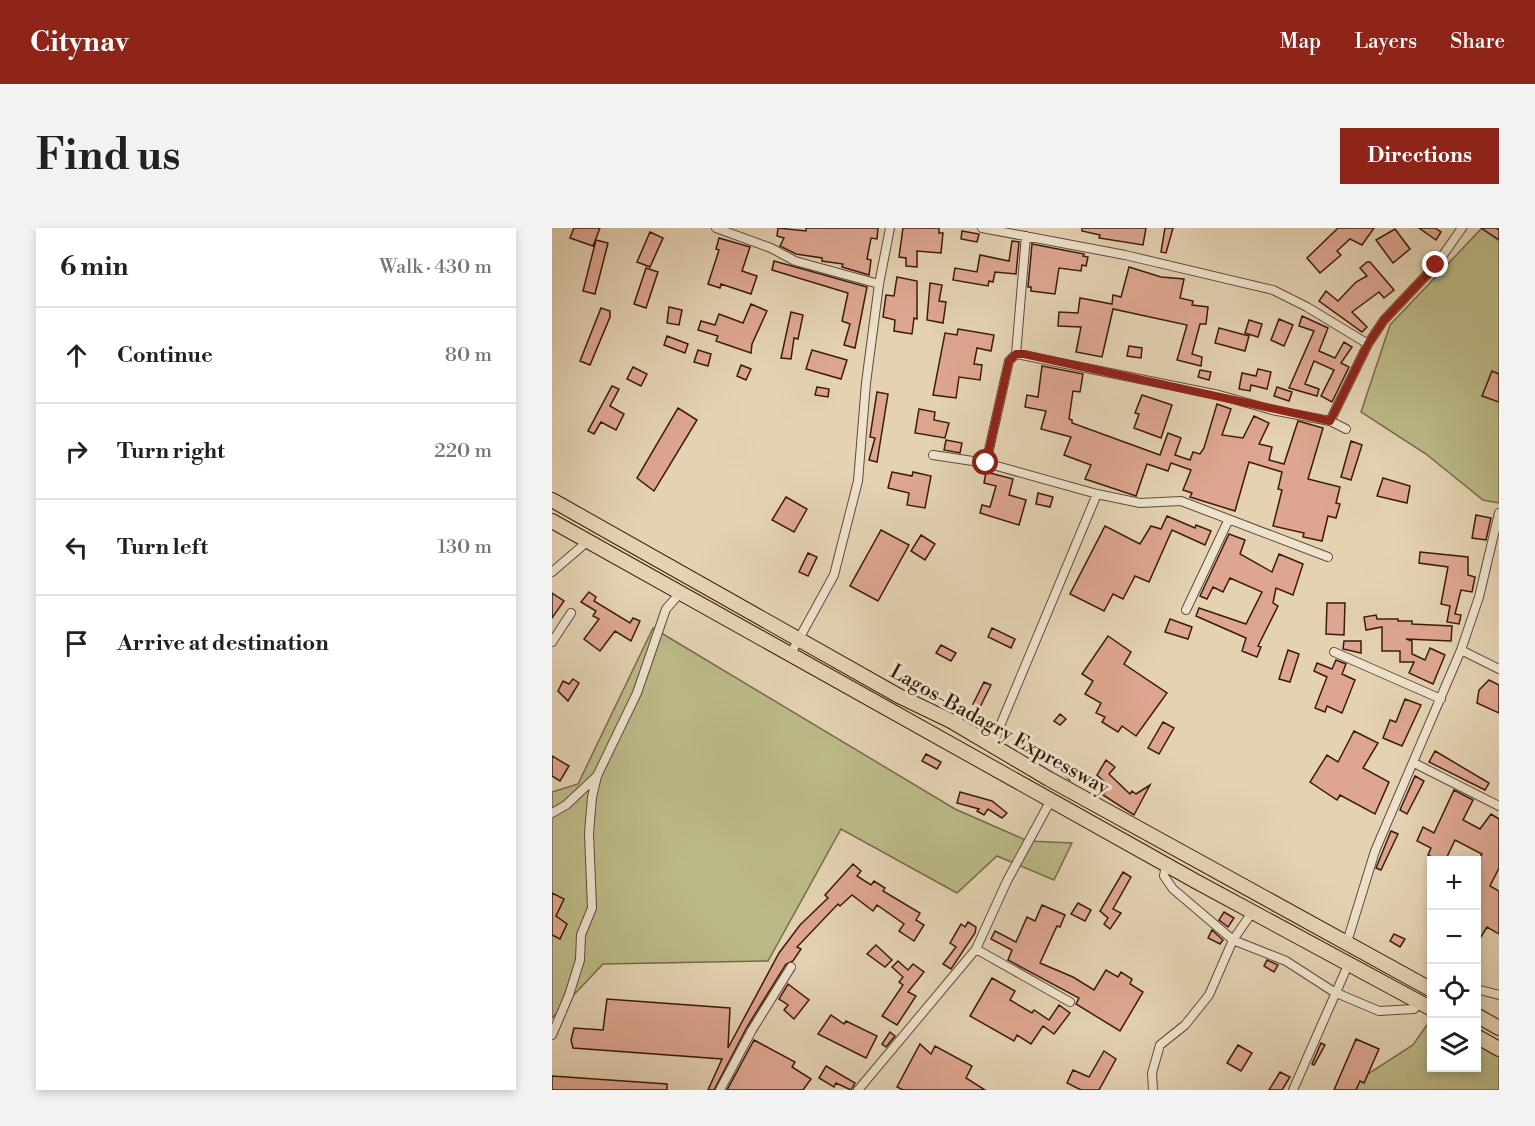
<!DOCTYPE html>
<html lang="en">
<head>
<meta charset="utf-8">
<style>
	body { margin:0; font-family:"Libre Bodoni",serif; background:#f2f2f2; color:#202124 }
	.controls { position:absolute; right:18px; bottom:18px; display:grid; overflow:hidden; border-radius:0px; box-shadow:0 3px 9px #0003 }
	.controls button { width:54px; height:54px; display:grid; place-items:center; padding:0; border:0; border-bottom:2px solid #e0e0e0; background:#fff; color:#202124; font:30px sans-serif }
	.stop { position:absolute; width:18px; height:18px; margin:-14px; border:4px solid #8f2418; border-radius:50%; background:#fff }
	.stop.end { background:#8f2418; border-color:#fff; box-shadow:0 2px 6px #0008 }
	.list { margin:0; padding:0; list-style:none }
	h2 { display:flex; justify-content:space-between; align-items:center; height:78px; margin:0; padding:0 24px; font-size:26px }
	h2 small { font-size:20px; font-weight:400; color:#757577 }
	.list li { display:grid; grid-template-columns:39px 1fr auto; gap:18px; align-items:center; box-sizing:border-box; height:96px; padding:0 24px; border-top:2px solid #e0e0e0 }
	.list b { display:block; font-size:22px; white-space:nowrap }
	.list em { font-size:20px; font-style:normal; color:#757577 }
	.icon { flex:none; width:33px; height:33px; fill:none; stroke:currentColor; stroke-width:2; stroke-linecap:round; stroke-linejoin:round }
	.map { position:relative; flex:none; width:947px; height:862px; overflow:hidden; border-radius:0px }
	header { display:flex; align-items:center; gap:36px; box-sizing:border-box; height:84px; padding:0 30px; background:#8f2418; color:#fff }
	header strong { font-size:28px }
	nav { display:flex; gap:33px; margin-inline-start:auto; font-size:21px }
	.intro { display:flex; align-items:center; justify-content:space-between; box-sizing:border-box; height:144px; padding:0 36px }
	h1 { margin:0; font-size:42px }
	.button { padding:15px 27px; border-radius:0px; background:#8f2418; color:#fff; font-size:21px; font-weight:700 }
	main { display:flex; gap:36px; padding:0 36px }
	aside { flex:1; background:#fff; border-radius:0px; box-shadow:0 3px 9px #0003 }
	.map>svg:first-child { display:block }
	.green { fill:#bbba87; stroke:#7a6a4a; stroke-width:1.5 }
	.building { fill:#dea690; stroke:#3a1b0e; stroke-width:1.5 }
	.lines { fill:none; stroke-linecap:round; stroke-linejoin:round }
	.minor-casing { stroke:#644937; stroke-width:10 }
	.trunk-casing { stroke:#3a1b0e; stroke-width:16 }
	.minor { stroke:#ede2cd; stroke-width:8 }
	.trunk { stroke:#e4d2b2; stroke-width:14 }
	.route { stroke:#8f2418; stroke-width:8 }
	.labels { text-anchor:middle; stroke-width:6; stroke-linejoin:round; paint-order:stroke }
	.street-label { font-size:20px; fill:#3a1b0e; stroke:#ede2cd }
</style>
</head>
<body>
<header>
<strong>Citynav</strong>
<nav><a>Map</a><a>Layers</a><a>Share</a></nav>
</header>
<div class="intro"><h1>Find us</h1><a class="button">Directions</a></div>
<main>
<aside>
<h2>6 min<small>Walk · 430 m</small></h2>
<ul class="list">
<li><svg class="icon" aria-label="ahead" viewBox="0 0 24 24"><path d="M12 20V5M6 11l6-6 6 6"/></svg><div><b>Continue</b></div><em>80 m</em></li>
<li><svg class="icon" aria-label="right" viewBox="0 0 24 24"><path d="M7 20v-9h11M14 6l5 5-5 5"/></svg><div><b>Turn right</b></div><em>220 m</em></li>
<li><svg class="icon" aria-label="left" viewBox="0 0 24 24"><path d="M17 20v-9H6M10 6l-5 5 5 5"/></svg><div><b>Turn left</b></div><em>130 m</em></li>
<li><svg class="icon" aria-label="arrive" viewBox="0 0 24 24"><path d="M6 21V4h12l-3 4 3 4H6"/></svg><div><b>Arrive at destination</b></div></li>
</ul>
</aside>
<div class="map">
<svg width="947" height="862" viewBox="0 0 947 862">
	<rect width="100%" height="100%" fill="#e4d2b2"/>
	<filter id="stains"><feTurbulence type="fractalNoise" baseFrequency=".00333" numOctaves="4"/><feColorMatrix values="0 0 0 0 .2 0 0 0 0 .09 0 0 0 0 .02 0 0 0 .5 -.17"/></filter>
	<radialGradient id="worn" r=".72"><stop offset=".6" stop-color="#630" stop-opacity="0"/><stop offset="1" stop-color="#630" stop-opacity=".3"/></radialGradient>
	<path class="green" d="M 930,0 L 947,0 L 947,275 L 931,272 L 874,226 L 809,184 L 838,97 Z
		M 101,400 L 403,581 L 476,613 L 520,615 L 502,652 L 445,628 L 405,665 L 289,601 L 216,733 L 51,736 L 0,790 L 0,564 L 26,556 Z
		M 879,791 L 880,840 L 924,840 L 925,813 L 947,829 L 947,862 L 791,862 L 861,817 Z"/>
	<path class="building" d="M 22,0 L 48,0 L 41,18 L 18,10 Z
		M 226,0 L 254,3 L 254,0 L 326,0 L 325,11 L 319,10 L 315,31 L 319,32 L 317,47 L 290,39 L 291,36 L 270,33 L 270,30 L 244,26 L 228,18 L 232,10 L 225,8 Z
		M 351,0 L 387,0 L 387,5 L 391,5 L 389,25 L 365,23 L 365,39 L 354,38 L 354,30 L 347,29 Z
		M 530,0 L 594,0 L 591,17 L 547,10 L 548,7 L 530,3 Z
		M 613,0 L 621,0 L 614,25 L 609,24 Z
		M 786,0 L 822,0 L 810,17 L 798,11 L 785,23 L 789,27 L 768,45 L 755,30 Z
		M 867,0 L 883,0 L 889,4 L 884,12 Z
		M 929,0 L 944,0 L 947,2 L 947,12 Z
		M 843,1 L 858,21 L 841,35 L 824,12 Z
		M 410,3 L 427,6 L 425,14 L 409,11 Z
		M 98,4 L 111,10 L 98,39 L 85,34 Z
		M 167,10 L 198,19 L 190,43 L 205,48 L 199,66 L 169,56 L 168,60 L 156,56 L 167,22 L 164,21 Z
		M 44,12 L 56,15 L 43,66 L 31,63 Z
		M 460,13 L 467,14 L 464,46 L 443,44 L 441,54 L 437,53 L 436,58 L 401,52 L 403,40 L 425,44 L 428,27 L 457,33 Z
		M 480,16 L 532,26 L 531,28 L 536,29 L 534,38 L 530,37 L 529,43 L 507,40 L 503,66 L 479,63 L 479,59 L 476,59 Z
		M 222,33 L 315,59 L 303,120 L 292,117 L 298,96 L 290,93 L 296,65 L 220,42 Z
		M 815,34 L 818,34 L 842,62 L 832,70 L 827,64 L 800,84 L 815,99 L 810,104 L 767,73 L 774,63 L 786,73 L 804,54 L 815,48 L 808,40 Z
		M 577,39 L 609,49 L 632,51 L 628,70 L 641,73 L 640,77 L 656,79 L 654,96 L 648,96 L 640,126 L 650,129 L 649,138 L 625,132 L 635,97 L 561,81 L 550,129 L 524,124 L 529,99 L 506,98 L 507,84 L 526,85 L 528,70 L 560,76 L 561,67 L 569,69 Z
		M 94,40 L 106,44 L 94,80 L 82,76 Z
		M 345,49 L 365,53 L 365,91 L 362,90 L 360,106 L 342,103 L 343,92 L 331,89 L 334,67 L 342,68 Z
		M 378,55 L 390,57 L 387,73 L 394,74 L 391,95 L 375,92 Z
		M 199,76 L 215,83 L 200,116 L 199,125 L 164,113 L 166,108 L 146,102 L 149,93 L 163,97 L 167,86 L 191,95 Z
		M 117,79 L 130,82 L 127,97 L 115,95 Z
		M 49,80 L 58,83 L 58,89 L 38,137 L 28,133 Z
		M 239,84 L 251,87 L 246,111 L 242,110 L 239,131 L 229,130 Z
		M 750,88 L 776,100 L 767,123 L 783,130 L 792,114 L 800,119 L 789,135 L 797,139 L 780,174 L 769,168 L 782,142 L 762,133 L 753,156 L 767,161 L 765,168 L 737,160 L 762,103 L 747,98 Z
		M 727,91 L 741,97 L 732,118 L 719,112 Z
		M 697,92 L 710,96 L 706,109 L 693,105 Z
		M 667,100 L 697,108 L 693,123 L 663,115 Z
		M 406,101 L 442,107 L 439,123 L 425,120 L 422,136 L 430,137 L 428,152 L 407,149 L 404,170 L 381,167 L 393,105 L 405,107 Z
		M 115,108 L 136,116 L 133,125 L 112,117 Z
		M 577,118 L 590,120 L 589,130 L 575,128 Z
		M 146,122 L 159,126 L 156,138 L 142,134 Z
		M 260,122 L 295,132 L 289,151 L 254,141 Z
		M 189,137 L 199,141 L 194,152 L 185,148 Z
		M 490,138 L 531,146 L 528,164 L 521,163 L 517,191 L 520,192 L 520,195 L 608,227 L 616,205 L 629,210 L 623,227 L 638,232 L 641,224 L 648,226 L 652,220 L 665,176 L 679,181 L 670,207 L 691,210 L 702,188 L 717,195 L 707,216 L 720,219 L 717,232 L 732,236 L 746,193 L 771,200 L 756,251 L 788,259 L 784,275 L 788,276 L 784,290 L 776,288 L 770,313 L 751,309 L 752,305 L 721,298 L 730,262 L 726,261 L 730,244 L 697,234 L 683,283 L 638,269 L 640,265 L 631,262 L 639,242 L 619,235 L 616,243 L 595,236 L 584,268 L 533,251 L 539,237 L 512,227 L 519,209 L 489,201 L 494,183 L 473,179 L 475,167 L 486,169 Z
		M 81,139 L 95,146 L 89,158 L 75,151 Z
		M 706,141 L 719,144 L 715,161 L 699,157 L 698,163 L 687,161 L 690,145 L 704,148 Z
		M 648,142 L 659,144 L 657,152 L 646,149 Z
		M 940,143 L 947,146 L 947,174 L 930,168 Z
		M 60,158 L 67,161 L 58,178 L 72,186 L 64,202 L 49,194 L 42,206 L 36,203 Z
		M 265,159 L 277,161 L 276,169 L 263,167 Z
		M 725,159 L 740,164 L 737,173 L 722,168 Z
		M 325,164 L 336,166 L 325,234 L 317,232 L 323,210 L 318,209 Z
		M 590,167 L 620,177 L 609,210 L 582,200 L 587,186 L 583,185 Z
		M 126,180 L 145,192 L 102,263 L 85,250 Z
		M 367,181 L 383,184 L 382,192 L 397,195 L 393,210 L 363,205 Z
		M 394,212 L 410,215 L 408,225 L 392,222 Z
		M 799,213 L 810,217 L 799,252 L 789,249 Z
		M 340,244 L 360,248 L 361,244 L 379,248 L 373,280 L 355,277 L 357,265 L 336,260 Z
		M 434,244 L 461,251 L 457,267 L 474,272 L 467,297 L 428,285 L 430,277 L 438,279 L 444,258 L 432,255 Z
		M 831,250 L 858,258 L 855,275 L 825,268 Z
		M 486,265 L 501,269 L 498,279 L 484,276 Z
		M 234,269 L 255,281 L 242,304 L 220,292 Z
		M 924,287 L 939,290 L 934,312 L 920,310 Z
		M 615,288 L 643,300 L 644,297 L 659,303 L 653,317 L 620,302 L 597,354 L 583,348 L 571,371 L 561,366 L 552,383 L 518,366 L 553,298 L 588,316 L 599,298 L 609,301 Z
		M 329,302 L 357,317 L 326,373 L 298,358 Z
		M 677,306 L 693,312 L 688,326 L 720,344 L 727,326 L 751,336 L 741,367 L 724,360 L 721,375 L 726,378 L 706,418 L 709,419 L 705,429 L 690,423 L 694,410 L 644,388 L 647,380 L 694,396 L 710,364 L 678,350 L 671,364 L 661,359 L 655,371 L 648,368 Z
		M 369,307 L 383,316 L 373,332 L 359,323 Z
		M 868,324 L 916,329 L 916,347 L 923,349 L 920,364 L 909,362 L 903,386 L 909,387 L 907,396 L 895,394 L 898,378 L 889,376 L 896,339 L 867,335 Z
		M 256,325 L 265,329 L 256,348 L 247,344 Z
		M 37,364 L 44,369 L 42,373 L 78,395 L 81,390 L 88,393 L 79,413 L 63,403 L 48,423 L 32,411 L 47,391 L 41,388 L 44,383 L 29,374 Z
		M 0,365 L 12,373 L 0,390 Z
		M 775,375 L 793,375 L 792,407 L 774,406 Z
		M 824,387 L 825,391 L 846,391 L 846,393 L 860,393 L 860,396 L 900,398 L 899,413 L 854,411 L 860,413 L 860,426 L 873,432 L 878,420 L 893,427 L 881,456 L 857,445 L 862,434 L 848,434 L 848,423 L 830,423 L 830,399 L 814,402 L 812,389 Z
		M 618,391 L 640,399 L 636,411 L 613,404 Z
		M 440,400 L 463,411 L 459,420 L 436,409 Z
		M 556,408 L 579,424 L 572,436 L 615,465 L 584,508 L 570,498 L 566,504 L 550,494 L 553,489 L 544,485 L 549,475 L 533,466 L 541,453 L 530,446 Z
		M 792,413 L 809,413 L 809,425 L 791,421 Z
		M 389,417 L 404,425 L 399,433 L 384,425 Z
		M 736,422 L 747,426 L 738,454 L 727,451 Z
		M 784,432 L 794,436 L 790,446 L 803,452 L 790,485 L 775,478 L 773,484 L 763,480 L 775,449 L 762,443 L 765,435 L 780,441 Z
		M 21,451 L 27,455 L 16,473 L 6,463 L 11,453 L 17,456 Z
		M 937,452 L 947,457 L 947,485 L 925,475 L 927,462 Z
		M 432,454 L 439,457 L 428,479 L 421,476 Z
		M 853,471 L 869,477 L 850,518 L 831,510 L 838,492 L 844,494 Z
		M 508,486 L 514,491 L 508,497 L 502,493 Z
		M 611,494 L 622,500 L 607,526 L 596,520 Z
		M 802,503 L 826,515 L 811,540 L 837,554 L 823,586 L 788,567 L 785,572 L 758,554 L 775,527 L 786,534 Z
		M 883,523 L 937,555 L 933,562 L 877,534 Z
		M 374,526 L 389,534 L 385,541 L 370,533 Z
		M 0,528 L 17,538 L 8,553 L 0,548 Z
		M 554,532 L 563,539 L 557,546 L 578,566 L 580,563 L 584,566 L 598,557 L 582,587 L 551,567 L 557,558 L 545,547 Z
		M 517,537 L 527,545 L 518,552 L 510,544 Z
		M 863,548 L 872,553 L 855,586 L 848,582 Z
		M 902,562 L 921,572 L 911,592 L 928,601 L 939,586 L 947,591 L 947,640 L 938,658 L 947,663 L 947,706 L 935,699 L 924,717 L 924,636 L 930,626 L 903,612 L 893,633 L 887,633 L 876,627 L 879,620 L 865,613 L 871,599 L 882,605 Z
		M 408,564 L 440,573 L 455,585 L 450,590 L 436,581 L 432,587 L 425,583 L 427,581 L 405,575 Z
		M 839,603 L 846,606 L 829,642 L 824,640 Z
		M 301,636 L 309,643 L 305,648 L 319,657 L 322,653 L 333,660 L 331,663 L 368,685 L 364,692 L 372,697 L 362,713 L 347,703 L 352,696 L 325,677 L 321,683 L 300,667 L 288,678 L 286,676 L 245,719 L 249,721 L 241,733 L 234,736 L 195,799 L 162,862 L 156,862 L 170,831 L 21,820 L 19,812 L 22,800 L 51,802 L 55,771 L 178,780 L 176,820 L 227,725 L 248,697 L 276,670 L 273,667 Z
		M 571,644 L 579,649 L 561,681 L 569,685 L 558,701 L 552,696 L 556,690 L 548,683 Z
		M 0,665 L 12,671 L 4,688 L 15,696 L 8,711 L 0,707 Z
		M 526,675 L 539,682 L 533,693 L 519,686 Z
		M 490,677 L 513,687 L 508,699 L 505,698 L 488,735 L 521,749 L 542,762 L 554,742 L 566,749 L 569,744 L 580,751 L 578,756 L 591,764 L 568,803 L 524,776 L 527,770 L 456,732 L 460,722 L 439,711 L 443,703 L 464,714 L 475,689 L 483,693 Z
		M 672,684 L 682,690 L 676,699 L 667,692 Z
		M 416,694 L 424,699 L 423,705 L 399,741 L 391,736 L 404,719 L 398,715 L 409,696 L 413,699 Z
		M 660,702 L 671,712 L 668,716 L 656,710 Z
		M 842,706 L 853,711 L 848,719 L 838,713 Z
		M 324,717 L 340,732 L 333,739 L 315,726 Z
		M 715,732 L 726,737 L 722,744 L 712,738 Z
		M 346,733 L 356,742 L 361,736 L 372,744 L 356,764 L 364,768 L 345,797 L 330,788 L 351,757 L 347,754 L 351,749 L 340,739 Z
		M 440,750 L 463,763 L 458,772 L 480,785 L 482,782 L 497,792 L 507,777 L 518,785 L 502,806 L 491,798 L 479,816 L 465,807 L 462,813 L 418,788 Z
		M 236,756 L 257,772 L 242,791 L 232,782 L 236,777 L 227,771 Z
		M 279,787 L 292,796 L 294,793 L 325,808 L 314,830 L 266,806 Z
		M 338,804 L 343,808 L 334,819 L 330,816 Z
		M 804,811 L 827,821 L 812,855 L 808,853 L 804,862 L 782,862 Z
		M 202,812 L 243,834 L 240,839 L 259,851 L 251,862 L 175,862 Z
		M 769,815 L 773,817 L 762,837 L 760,836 Z
		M 368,816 L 379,826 L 383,818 L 420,838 L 414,850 L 433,862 L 351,862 L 345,859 Z
		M 686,817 L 700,825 L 689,843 L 675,835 Z
		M 552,823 L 564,831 L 547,862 L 529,862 L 515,855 L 521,842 L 537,849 Z
		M 274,838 L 303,855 L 299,862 L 284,855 L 282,859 L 267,850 Z
		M 728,844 L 738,849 L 730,862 L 717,862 Z
		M 0,848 L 115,856 L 115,862 L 0,862 Z"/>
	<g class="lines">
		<g class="minor-casing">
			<path id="minor" d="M 164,0 L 219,20 L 243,33 L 327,56
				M 430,0 L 573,27 L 721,62 L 755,79 L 816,116
				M 464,126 L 474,8
				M 778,193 L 816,116 L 832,92 L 884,37 L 910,0
				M 381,227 L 434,235 L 545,266 L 588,275 L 629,273 L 776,329
				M 434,235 L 457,133 L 464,126 L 667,167 L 720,182 L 778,193 L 794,201
				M 0,344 L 36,313
				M 634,382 L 676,293
				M 0,414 L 19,385
				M 909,422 L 947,441
				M 782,424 L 889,471
				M 238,427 L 282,347 L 306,253 L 314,155 L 327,56 L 338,0
				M 440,517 L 545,266
				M 862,535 L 947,578
				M 0,585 L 14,577 L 45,548
				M 614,636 L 612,648 L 621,661 L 681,712 L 734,733 L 782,764 L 827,783 L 862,781 L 867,774
				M 795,714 L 823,623 L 909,422 L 927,369 L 947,285
				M 424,721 L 518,774
				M 924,761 L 947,767
				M 0,807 L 17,767 L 28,732 L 29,707 L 40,680 L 37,605 L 40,569 L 45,548 L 85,465 L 114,381 L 128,365
				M 168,862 L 200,802 L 239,739
				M 306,862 L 424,721 L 455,653 L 499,572
				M 601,862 L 600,845 L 608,817 L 633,797 L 657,767 L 681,712 L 701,683
				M 741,862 L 796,737"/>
		</g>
		<g class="trunk-casing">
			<path id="trunk" d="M 0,272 L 347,468 L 399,493 L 497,551 L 880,762
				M 0,293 L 645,654 L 880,781
				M 924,787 L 947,800
				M 924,808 L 947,821"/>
		</g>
		<use href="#minor" class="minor"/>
		<use href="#trunk" class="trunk"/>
	</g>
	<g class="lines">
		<path class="route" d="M 434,235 L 457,133 L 464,126 L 472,126 L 778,193 L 816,116 L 832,92 L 884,37"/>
	</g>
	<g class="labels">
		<g class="street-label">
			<text transform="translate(448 501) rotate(29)" y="7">Lagos-Badagry Expressway</text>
		</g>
	</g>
	<rect width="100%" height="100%" filter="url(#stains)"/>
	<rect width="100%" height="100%" fill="url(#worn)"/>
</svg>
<div class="controls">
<button>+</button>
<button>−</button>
<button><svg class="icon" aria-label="locate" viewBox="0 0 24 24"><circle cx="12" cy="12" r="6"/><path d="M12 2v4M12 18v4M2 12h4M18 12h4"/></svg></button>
<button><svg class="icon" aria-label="layers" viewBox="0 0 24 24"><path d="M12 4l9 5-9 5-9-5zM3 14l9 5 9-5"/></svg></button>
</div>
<div class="stop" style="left:434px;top:235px"></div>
<div class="stop end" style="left:884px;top:37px"></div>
</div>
</main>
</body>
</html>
